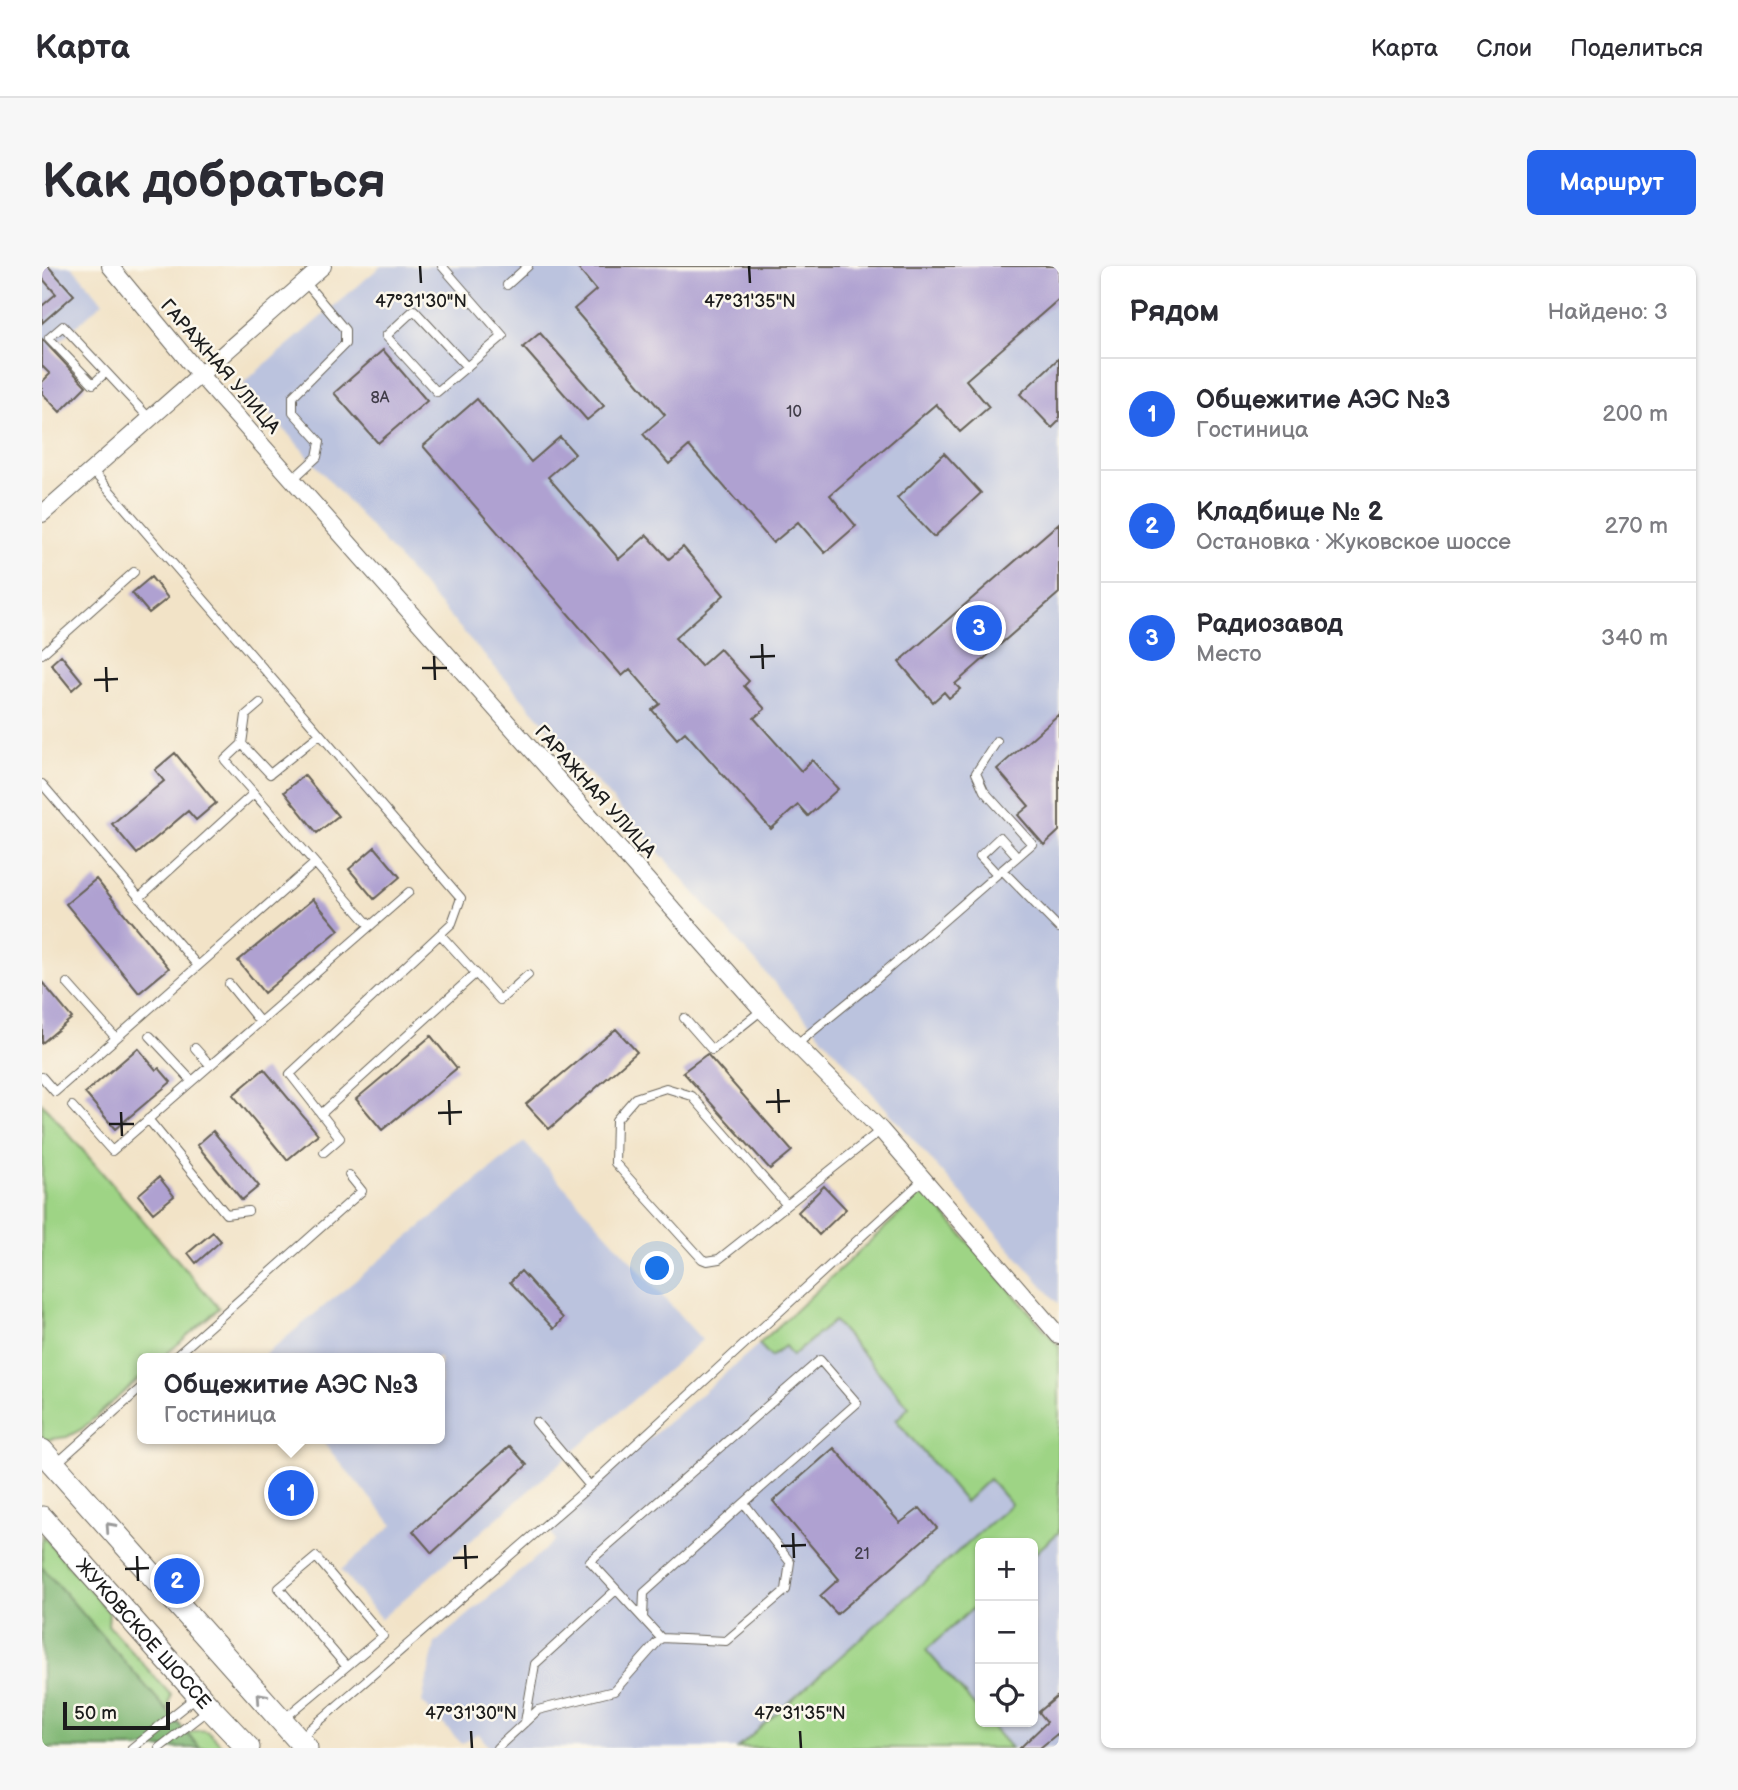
<!DOCTYPE html>
<html lang="ru">
<head>
<meta charset="utf-8">
<style>
	body { margin:0; font-family:"Balsamiq Sans",sans-serif; background:#f7f7f7; color:#2b2b33 }
	.controls { position:absolute; right:21px; bottom:21px; display:grid; overflow:hidden; border-radius:10px; box-shadow:0 2px 5px #0004 }
	.controls button { width:63px; height:63px; display:grid; place-items:center; padding:0; border:0; border-bottom:2px solid #e1e1e2; background:#fff; color:#2b2b33; font:35px sans-serif }
	.scale { position:absolute; left:21px; bottom:18px; width:107px; box-sizing:border-box; padding-left:7px; border:4px solid #1c1c1c; border-top:0; font-size:19px; line-height:24px; white-space:nowrap; color:#1c1c1c; -webkit-text-stroke:5px #fbf7ec; paint-order:stroke }
	.you { position:absolute; left:616px; top:1003px; width:24px; height:24px; margin:-18px; border:5px solid #fff; border-radius:50%; background:#1a73e8; box-shadow:0 0 0 10px #1a73e833 }
	.badge { display:grid; place-items:center; width:46px; height:46px; border-radius:50%; background:#2563eb; color:#fff; font-size:23px; font-weight:700 }
	.pin { position:absolute; translate:-50% -50%; border:4px solid #fff; box-shadow:0 2px 7px #0006 }
	.popup { position:absolute; left:95px; top:1087px; width:308px; height:91px; box-sizing:border-box; display:grid; place-content:center; border-radius:10px; background:#fff; filter:drop-shadow(0 2px 5px #0005); font-size:23px; white-space:nowrap; color:#7c7c81 }
	.popup b { font-size:26px; color:#2b2b33 }
	.popup::after { content:''; position:absolute; left:50%; top:100%; margin-left:-14px; border:14px solid transparent; border-top-color:#fff }
	.list { margin:0; padding:0; list-style:none }
	h2 { display:flex; justify-content:space-between; align-items:center; height:91px; margin:0; padding:0 28px; font-size:30px }
	h2 small { font-size:23px; font-weight:400; color:#7c7c81 }
	.list li { display:grid; grid-template-columns:46px 1fr auto; gap:21px; align-items:center; box-sizing:border-box; height:112px; padding:0 28px; border-top:2px solid #e1e1e2 }
	.list b { display:block; font-size:26px; white-space:nowrap }
	.list p { margin:0; font-size:23px; white-space:nowrap; color:#7c7c81 }
	.list em { font-size:23px; font-style:normal; color:#7c7c81 }
	.icon { flex:none; width:38px; height:38px; fill:none; stroke:currentColor; stroke-width:2; stroke-linecap:round; stroke-linejoin:round }
	.map { position:relative; flex:none; width:1017px; height:1482px; overflow:hidden; border-radius:10px }
	header { display:flex; align-items:center; gap:42px; box-sizing:border-box; height:98px; padding:0 35px; background:#fff; border-bottom:2px solid #e1e1e2 }
	header strong { font-size:33px }
	nav { display:flex; gap:38px; margin-inline-start:auto; font-size:24px }
	.intro { display:flex; align-items:center; justify-content:space-between; box-sizing:border-box; height:168px; padding:0 42px }
	h1 { margin:0; font-size:49px }
	.button { padding:18px 32px; border-radius:10px; background:#2563eb; color:#fff; font-size:24px; font-weight:700 }
	main { display:flex; gap:42px; padding:0 42px }
	aside { flex:1; background:#fff; border-radius:10px; box-shadow:0 2px 5px #0004 }
	.map>svg:first-child { display:block }
	.industrial { fill:#bbc3de }
	.green { fill:#9ed485; stroke:#5d7850; stroke-width:2 }
	.forest { fill:#7eb672; stroke:#4d6947; stroke-width:2 }
	.building { fill:#afa1d1 }
	.lines { fill:none; stroke-linecap:round; stroke-linejoin:round }
	.lane-casing { stroke:#676258; stroke-width:10 }
	.street-casing { stroke:#676258; stroke-width:18 }
	.secondary-casing { stroke:#676258; stroke-width:25 }
	.lane { stroke:#fff; stroke-width:8 }
	.street { stroke:#fff; stroke-width:16 }
	.secondary { stroke:#fff; stroke-width:23 }
	.oneway { stroke:#999 }
	.ticks { fill:none; stroke:#1c1c1c; stroke-width:2.5 }
	.labels { text-anchor:middle; stroke-width:5; stroke-linejoin:round; paint-order:stroke }
	.number-label { font-size:16px; fill:#413d49 }
	.street-label { font-size:19px; fill:#1c1c1c; stroke:#fbf7ec }
	.ticks-label { font-size:18px; text-anchor:middle; fill:#1c1c1c; stroke:#fbf7ec; stroke-width:5; stroke-linejoin:round; paint-order:stroke }
</style>
</head>
<body>
<header>
<strong>Карта</strong>
<nav><a>Карта</a><a>Слои</a><a>Поделиться</a></nav>
</header>
<div class="intro"><h1>Как добраться</h1><a class="button">Маршрут</a></div>
<main>
<div class="map">
<svg width="1017" height="1482" viewBox="0 0 1017 1482">
	<rect width="100%" height="100%" fill="#fbf7ec"/>
	<filter id="ink" filterUnits="userSpaceOnUse"><feTurbulence type="fractalNoise" baseFrequency=".0143" numOctaves="2"/><feDisplacementMap in="SourceGraphic" scale="14" xChannelSelector="R" yChannelSelector="G"/><feConvolveMatrix kernelMatrix="1 2 1 2 8 2 1 2 1" color-interpolation-filters="sRGB"/></filter>
	<filter id="wash" filterUnits="userSpaceOnUse"><feTurbulence type="fractalNoise" baseFrequency=".00686" numOctaves="4" result="noise"/><feDisplacementMap in="SourceGraphic" scale="28" xChannelSelector="R" yChannelSelector="G"/><feGaussianBlur stdDeviation="1.57" result="paint"/><feColorMatrix in="noise" values="0 0 0 0 0 0 0 0 0 0 0 0 0 0 0 0 0 1.4 0 .05"/><feComposite in="paint" operator="in"/></filter>
	<g filter="url(#wash)">
		<rect width="100%" height="100%" fill="#f2e3c7"/>
		<path class="industrial" d="M 0,0 L 30,0 L 61,36 L 0,91 Z
			M 339,0 L 1017,0 L 1017,1038 L 201,117 Z
			M 482,876 L 660,1074 L 339,1353 L 299,1304 L 351,1259 L 278,1173 L 398,1173 L 398,1092 L 219,1092 Z
			M 792,1055 L 867,1142 L 855,1153 L 923,1236 L 947,1213 L 969,1238 L 696,1482 L 448,1482 L 436,1467 L 420,1478 L 380,1436 L 393,1377 L 513,1275 L 506,1260 L 717,1078 L 729,1091 L 743,1080 L 751,1090 Z
			M 1017,1266 L 1017,1482 L 969,1482 L 946,1456 L 991,1456 L 991,1289 Z
			M 938,1336 L 938,1446 L 884,1384 Z"/>
		<path class="green" d="M 0,837 L 177,1042 L 120,1092 L 100,1092 L 100,1110 L 40,1163 L 25,1171 L 3,1174 L 0,1172 Z
			M 881,929 L 890,934 L 1017,1080 L 1017,1266 L 991,1289 L 991,1277 L 938,1277 L 938,1336 L 884,1384 L 938,1446 L 938,1456 L 946,1456 L 969,1482 L 696,1482 L 969,1238 L 947,1213 L 923,1236 L 854,1154 L 867,1141 L 792,1055 L 750,1090 L 743,1080 L 729,1091 L 717,1078 L 877,930 Z
			M 0,1269 L 67,1346 L 66,1359 L 129,1429 L 126,1446 L 145,1467 C 165,1460 169,1467 182,1482 L 0,1482 Z"/>
		<path class="forest" d="M 0,1301 L 158,1482 L 0,1482 Z"/>
		<g id="blocks">
			<path class="building" d="M 0,0 L 6,0 L 32,29 L 0,57 L 0,40 L 14,28 L 0,12 Z
				M 534,0 L 1017,0 L 1017,33 L 924,114 L 947,141 L 918,166 L 894,138 L 788,229 L 814,260 L 783,287 L 756,256 L 731,277 L 647,180 L 627,198 L 601,168 L 623,149 L 532,43 L 554,24 Z
				M 498,67 L 562,140 L 545,154 L 481,81 Z
				M 0,73 L 44,120 L 18,146 L 0,127 L 0,116 L 8,108 L 0,100 Z
				M 341,84 L 385,135 L 336,177 L 292,127 Z
				M 1017,92 L 1017,155 L 1010,162 L 978,128 Z
				M 435,133 L 489,196 L 518,171 L 533,188 L 506,211 L 577,293 L 605,269 L 627,293 L 641,281 L 682,329 L 633,372 L 659,400 L 678,383 L 707,415 L 702,420 L 723,443 L 712,452 L 759,505 L 770,494 L 796,523 L 766,550 L 756,539 L 729,563 L 643,466 L 635,473 L 610,444 L 618,438 L 588,403 L 580,410 L 381,180 Z
				M 902,187 L 939,227 L 892,271 L 855,232 Z
				M 1017,257 L 1017,327 L 913,418 L 918,423 L 907,432 L 902,426 L 891,436 L 857,396 Z
				M 109,311 L 126,332 L 107,347 L 90,327 Z
				M 19,389 L 40,415 L 30,424 L 9,398 Z
				M 1017,448 L 1017,565 L 1002,579 L 976,549 L 987,540 L 955,503 Z
				M 133,487 L 174,537 L 154,554 L 146,545 L 95,588 L 70,558 L 122,515 L 113,504 Z
				M 262,509 L 296,550 L 275,567 L 242,526 Z
				M 333,581 L 358,611 L 332,633 L 307,603 Z
				M 54,613 L 127,702 L 97,727 L 24,638 Z
				M 271,633 L 297,664 L 222,727 L 196,695 Z
				M 0,716 L 30,752 L 0,777 Z
				M 574,763 L 595,786 L 507,863 L 484,838 Z
				M 389,770 L 415,802 L 340,864 L 314,833 Z
				M 96,782 L 114,804 L 117,802 L 129,816 L 73,863 L 43,827 Z
				M 665,788 L 750,885 L 728,903 L 641,806 Z
				M 222,803 L 276,868 L 245,894 L 191,829 Z
				M 171,865 L 217,920 L 200,934 L 155,879 Z
				M 117,911 L 132,930 L 111,947 L 96,929 Z
				M 782,920 L 804,943 L 777,969 L 756,946 Z
				M 171,966 L 179,975 L 154,997 L 146,987 Z
				M 479,1005 L 521,1052 L 512,1063 L 468,1016 Z
				M 468,1180 L 485,1199 L 390,1287 L 371,1265 Z
				M 792,1182 L 858,1257 L 878,1242 L 895,1262 L 795,1348 L 778,1330 L 797,1313 L 731,1235 Z
				M 1017,1429 L 1017,1470 L 1015,1468 L 998,1482 L 978,1482 L 1005,1456 L 997,1446 Z"/>
		</g>
	</g>
	<g filter="url(#ink)">
		<use href="#blocks" fill-opacity="0" stroke="#676258" stroke-width="2"/>
		<g class="lines">
			<g class="lane-casing">
				<path id="lane" d="M 400,0 L 461,70 L 395,126 L 344,70 L 372,44 L 425,101
					M 465,19 L 486,0
					M 64,106 L 51,118 L 7,72 L 21,60 L 108,153
					M 50,204 L 278,468
					M 250,214 L 275,191 L 278,176 L 251,146 L 251,130 L 303,78 L 303,64 L 263,16
					M 0,388 L 92,306
					M 218,437 L 204,449 L 200,478 L 228,508 L 278,468 L 419,632 L 410,657 L 248,808 L 298,872 L 282,886
					M 200,478 L 183,494 L 328,660
					M 0,518 L 156,700
					M 960,604 L 1017,662
					M 955,608 L 938,590 L 958,571 L 975,590
					M 97,632 L 212,527
					M 398,668 L 458,734 L 486,709
					M 25,717 L 74,772
					M 187,718 L 218,756
					M 642,752 L 670,784 L 720,744
					M 108,770 L 150,815
					M 755,778 L 830,717 L 990,578 L 942,525 L 934,507 L 955,475
					M 153,782 L 168,799
					M 0,811 L 13,826 L 273,597
					M 30,840 L 70,885 L 367,626
					M 279,848 L 434,707
					M 106,853 L 184,948 L 206,945
					M 744,938 L 650,830 L 624,822 L 593,832 L 574,854 L 573,897 L 660,993 L 665,995 L 677,993 L 839,864
					M 132,1092 L 320,925 L 307,909
					M 494,1156 L 548,1220
					M 14,1198 L 100,1121
					M 601,1352 L 602,1327 L 702,1237
					M 243,1452 L 341,1370 L 274,1291 L 237,1322 L 304,1400
					M 483,1456 L 493,1398 L 574,1324
					M 259,1471 L 548,1220 L 882,913
					M 90,1482 L 154,1431
					M 117,1482 L 167,1443
					M 455,1482 L 496,1444 L 572,1425 L 619,1372 L 684,1375 L 744,1324 L 748,1296 L 702,1237 L 815,1137 L 778,1094 L 548,1295 L 619,1372"/>
			</g>
			<g class="street-casing">
				<path id="street" d="M 68,0 L 158,109 L 720,744 L 839,864 L 1017,1070
					M 0,248 L 281,0"/>
			</g>
			<g class="secondary-casing">
				<g id="secondary">
					<path d="M 0,1185 L 264,1482"/>
					<path id="s1" d="M 0,1252 L 168,1442 L 206,1482"/>
				</g>
			</g>
			<use href="#lane" class="lane"/>
			<use href="#street" class="street"/>
			<use href="#secondary" class="secondary"/>
		</g>
		<defs><path id="oneway-chevron" d="M-2-3.5L2.5 0L-2 3.5" fill="none" stroke-width="1.6" stroke-linecap="round" stroke-linejoin="round" transform="scale(1.75)"/></defs>
		<g class="oneway">
			<use href="#oneway-chevron" transform="translate(68 1261) rotate(-132)"/>
			<use href="#oneway-chevron" transform="translate(219 1431) rotate(-132)"/>
		</g>
	</g>
	<path class="ticks" d="M 378,0 L 379,17M 707,0 L 708,17M 720,378 L 721,403M 392,390 L 393,414M 708,391 L 733,390M 64,401 L 65,426M 380,402 L 405,402M 52,414 L 76,413M 736,823 L 737,847M 407,834 L 408,859M 724,836 L 748,835M 79,846 L 80,870M 396,847 L 420,846M 67,858 L 92,858M 751,1267 L 752,1292M 423,1279 L 424,1303M 739,1280 L 764,1279M 95,1290 L 96,1315M 411,1292 L 436,1291M 83,1303 L 107,1302M 429,1465 L 430,1482M 758,1465 L 759,1482"/>
	<g class="labels">
		<g class="number-label">
			<text x="338" y="137">8А</text>
			<text x="752" y="151">10</text>
			<text x="820" y="1293">21</text>
		</g>
		<g class="street-label">
			<text transform="translate(179 100) rotate(49)" y="7">ГАРАЖНАЯ УЛИЦА</text>
			<text transform="translate(554 525) rotate(48)" y="7">ГАРАЖНАЯ УЛИЦА</text>
			<text dy="7" stroke="none"><textPath href="#s1" startOffset="154">ЖУКОВСКОЕ ШОССЕ</textPath></text>
		</g>
	</g>
	<g class="ticks-label">
		<text x="379" y="41">47°31'30"N</text>
		<text x="708" y="41">47°31'35"N</text>
		<text x="429" y="1453">47°31'30"N</text>
		<text x="758" y="1453">47°31'35"N</text>
	</g>
</svg>
<div class="controls">
<button>+</button>
<button>−</button>
<button><svg class="icon" aria-label="locate" viewBox="0 0 24 24"><circle cx="12" cy="12" r="6"/><path d="M12 2v4M12 18v4M2 12h4M18 12h4"/></svg></button>
</div>
<div class="scale">50 m</div>
<div class="you"></div>
<div class="pin badge" style="left:249px;top:1227px">1</div>
<div class="popup"><b>Общежитие АЭС №3</b>Гостиница</div>
<div class="pin badge" style="left:135px;top:1315px">2</div>
<div class="pin badge" style="left:937px;top:362px">3</div>
</div>
<aside>
<h2>Рядом<small>Найдено: 3</small></h2>
<ul class="list">
<li><span class="badge">1</span><div><b>Общежитие АЭС №3</b><p>Гостиница</p></div><em>200 m</em></li>
<li><span class="badge">2</span><div><b>Кладбище № 2</b><p>Остановка · Жуковское шоссе</p></div><em>270 m</em></li>
<li><span class="badge">3</span><div><b>Радиозавод</b><p>Место</p></div><em>340 m</em></li>
</ul>
</aside>
</main>
</body>
</html>
